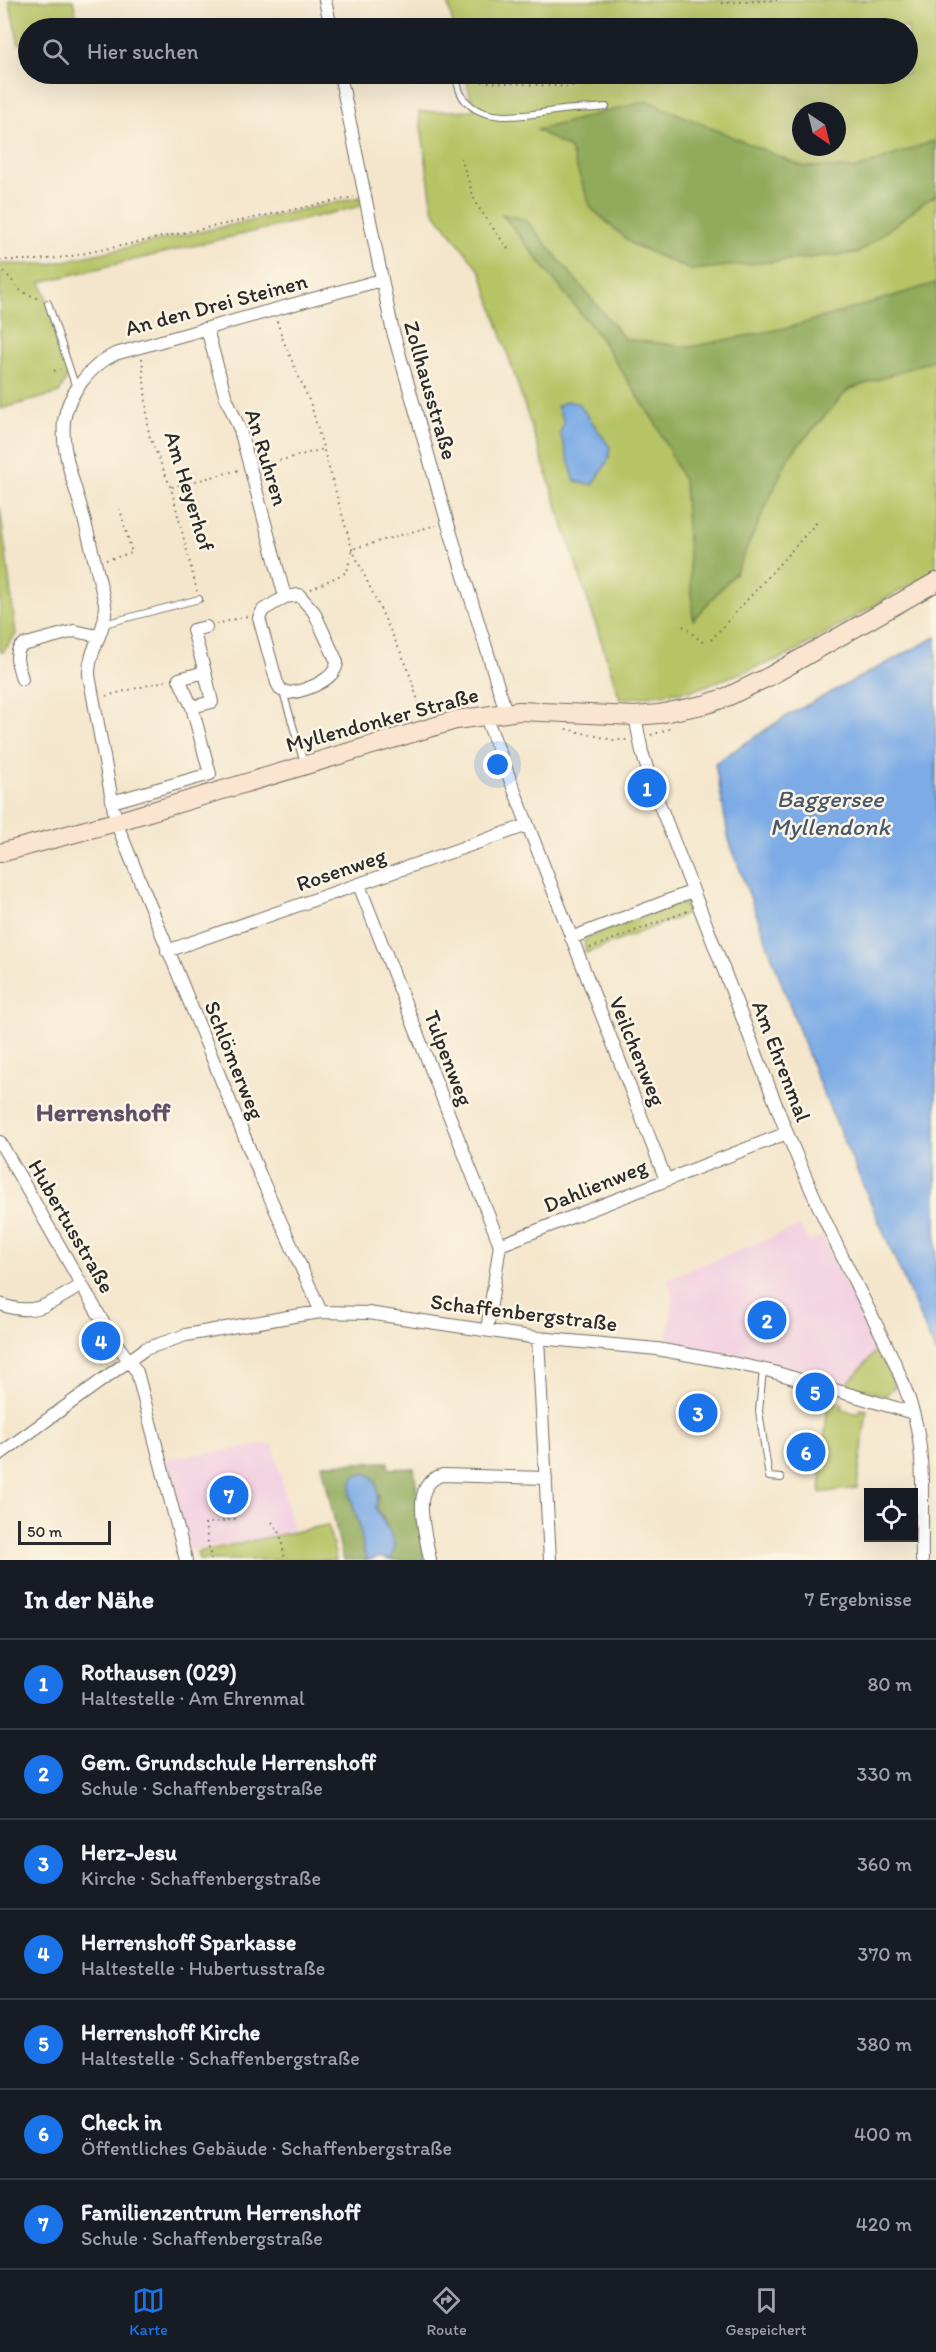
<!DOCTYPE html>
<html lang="de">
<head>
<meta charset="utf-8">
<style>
	body { margin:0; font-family:Itim,sans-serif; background:#20242c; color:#f1f3f6 }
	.controls { position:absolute; right:18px; bottom:18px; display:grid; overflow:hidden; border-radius:0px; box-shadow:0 6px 24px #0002 }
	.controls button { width:54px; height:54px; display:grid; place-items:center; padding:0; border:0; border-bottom:2px solid #363941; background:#171b24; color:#f1f3f6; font:30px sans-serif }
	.compass { position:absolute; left:792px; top:102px; width:54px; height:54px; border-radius:50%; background:#171b24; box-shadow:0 6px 24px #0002; rotate:145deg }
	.scale { position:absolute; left:18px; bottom:15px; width:93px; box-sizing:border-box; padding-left:6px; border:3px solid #2b2b2b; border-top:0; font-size:16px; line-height:21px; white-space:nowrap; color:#2b2b2b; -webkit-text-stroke:4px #fcf5e5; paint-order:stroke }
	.you { position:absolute; left:498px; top:765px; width:21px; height:21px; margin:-15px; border:4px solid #fff; border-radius:50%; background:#1a73e8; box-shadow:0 0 0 9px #1a73e833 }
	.badge { display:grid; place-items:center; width:39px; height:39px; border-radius:50%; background:#1a73e8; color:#fff; font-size:20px; font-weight:700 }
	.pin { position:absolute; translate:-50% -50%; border:3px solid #fff; box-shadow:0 2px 6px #0006 }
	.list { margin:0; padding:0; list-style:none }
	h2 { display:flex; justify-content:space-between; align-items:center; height:78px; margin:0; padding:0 24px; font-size:26px }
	h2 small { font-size:20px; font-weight:400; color:#9ea1a6 }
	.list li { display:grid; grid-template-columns:39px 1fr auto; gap:18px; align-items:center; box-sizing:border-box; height:90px; padding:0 24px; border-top:2px solid #363941 }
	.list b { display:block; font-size:22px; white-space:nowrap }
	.list p { margin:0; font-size:20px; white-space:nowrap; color:#9ea1a6 }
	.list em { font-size:20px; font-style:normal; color:#9ea1a6 }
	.icon { flex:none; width:33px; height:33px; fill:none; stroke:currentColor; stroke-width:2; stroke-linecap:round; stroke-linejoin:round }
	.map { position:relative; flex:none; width:936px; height:1560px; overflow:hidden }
	.search { position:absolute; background:#171b24; box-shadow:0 6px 24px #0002; left:18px; right:18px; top:18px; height:66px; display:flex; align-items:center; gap:15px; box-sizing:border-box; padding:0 21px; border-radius:33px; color:#9ea1a6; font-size:22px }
	.sheet { height:708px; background:#171b24 }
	nav { display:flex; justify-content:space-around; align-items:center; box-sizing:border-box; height:84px; border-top:2px solid #363941; background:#171b24; font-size:16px; color:#9ea1a6 }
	nav a { display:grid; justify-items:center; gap:3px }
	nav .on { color:#1a73e8 }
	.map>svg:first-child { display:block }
	.built { fill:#f2cfe1 }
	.green { fill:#b7c466; stroke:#717848; stroke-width:1.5; fill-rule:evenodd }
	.forest { fill:#91aa5b; stroke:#5e6a43; stroke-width:1.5 }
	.water { fill:#7cabe6; stroke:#546b88; stroke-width:1.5 }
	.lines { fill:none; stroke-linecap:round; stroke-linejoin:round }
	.lane-casing { stroke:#716c63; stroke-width:8 }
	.street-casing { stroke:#716c63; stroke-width:14 }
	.secondary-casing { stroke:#716c63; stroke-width:20 }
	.path { stroke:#716c63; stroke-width:2; stroke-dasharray:1.5 4.5; stroke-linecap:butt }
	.lane { stroke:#fff; stroke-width:6 }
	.street { stroke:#fff; stroke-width:12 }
	.secondary { stroke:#fce5d0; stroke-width:18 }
	.labels { text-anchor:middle; stroke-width:5; stroke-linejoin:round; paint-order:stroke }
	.street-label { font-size:22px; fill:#2b2b2b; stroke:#fcf5e5 }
	.water-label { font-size:24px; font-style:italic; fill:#47586c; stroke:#fcf5e5 }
	.quarter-label { font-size:26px; font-weight:bold; fill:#5f5068; stroke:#fcf5e5 }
</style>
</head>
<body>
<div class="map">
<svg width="936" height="1560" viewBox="0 0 936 1560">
	<rect width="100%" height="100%" fill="#fcf5e5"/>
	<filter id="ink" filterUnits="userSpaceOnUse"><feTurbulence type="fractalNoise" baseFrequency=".0167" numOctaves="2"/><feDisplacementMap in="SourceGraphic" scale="12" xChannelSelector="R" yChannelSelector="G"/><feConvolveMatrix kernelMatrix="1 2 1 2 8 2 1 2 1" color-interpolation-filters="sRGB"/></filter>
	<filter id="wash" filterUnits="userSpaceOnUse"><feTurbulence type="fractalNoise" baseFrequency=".008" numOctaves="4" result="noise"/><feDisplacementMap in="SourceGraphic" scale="24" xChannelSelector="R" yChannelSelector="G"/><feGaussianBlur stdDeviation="1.35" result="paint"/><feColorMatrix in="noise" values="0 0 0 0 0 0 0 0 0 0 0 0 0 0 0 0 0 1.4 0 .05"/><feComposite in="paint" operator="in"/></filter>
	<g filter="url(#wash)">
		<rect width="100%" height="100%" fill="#f4e6cc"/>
		<path class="built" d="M 800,1226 L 809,1242 L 822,1236 L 878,1349 L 847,1384 L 757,1358 L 666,1341 L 674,1298 L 667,1279 Z
			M 273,1444 L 293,1532 L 188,1550 L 165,1459 Z"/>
		<path class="green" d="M 9,0 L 73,0 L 79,28 L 28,28 L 28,41 L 19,44 Z
			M 447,0 L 936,0 L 936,570 L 787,656 L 694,690 L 620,699 L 481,272 L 433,210 L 419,112 L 474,110 L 465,74 L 908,74 L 908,28 L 454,28 ZM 801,111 L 837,111 L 837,147 L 801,147 Z
			M 361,197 L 361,206 L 41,282 L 69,374 L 59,393 L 0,409 L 0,264 L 50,264 Z
			M 0,507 L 16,634 L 3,652 L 0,652 Z
			M 678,903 L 684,904 L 690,913 L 586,953 L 584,941 L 588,937 Z
			M 878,1349 L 895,1386 L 885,1396 L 847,1384 Z
			M 828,1400 L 843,1404 L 842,1410 L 859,1414 L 860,1409 L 867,1410 L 857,1488 L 820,1493 Z
			M 328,1525 L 336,1560 L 199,1560 L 197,1552 Z"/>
		<path class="forest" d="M 647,101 L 802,166 L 856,169 L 933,141 L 936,143 L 936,195 L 926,201 L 858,253 L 691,270 L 632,244 L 591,208 L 570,149 L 537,130 Z
			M 502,214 L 526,220 L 625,339 L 690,347 L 791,327 L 936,283 L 936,359 L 848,390 L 789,456 L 736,572 L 693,620 L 684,482 L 656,424 L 601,339 Z
			M 388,1462 L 389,1469 L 414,1468 L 426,1560 L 390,1560 L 395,1547 L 384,1520 L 376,1508 L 379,1495 L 350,1496 L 361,1532 L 363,1551 L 368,1560 L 343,1560 L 322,1464 Z"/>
		<path class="water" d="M 567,401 L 579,404 L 610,447 L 609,459 L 593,485 L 575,481 L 560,433 L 564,422 L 557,406 Z
			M 936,637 L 936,1354 L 816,1076 L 729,840 L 715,763 L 790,714 Z
			M 366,1473 C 381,1480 378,1495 376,1508 C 383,1526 403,1541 390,1560 L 380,1557 L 368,1560 C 362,1550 363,1544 361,1533 C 359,1514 344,1496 354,1477 Z"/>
	</g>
	<g filter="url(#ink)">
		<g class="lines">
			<g class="lane-casing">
				<path id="lane" d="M 455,74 C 458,84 459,96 468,103 C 489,125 536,113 563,110 C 577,108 592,109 606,107
					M 48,303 L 76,388
					M 104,624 L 199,599
					M 283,692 L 304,763
					M 763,1370 L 759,1411 L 769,1477 L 781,1478"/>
			</g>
			<g class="street-casing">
				<path id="street" d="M 325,0 L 331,28
					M 340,74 L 392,328 L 447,521 L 506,712
					M 207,329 L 225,395 L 240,430 L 285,597 L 299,595 L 314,612 L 337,662 C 336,680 305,691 289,693 L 281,690 L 277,683 L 259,618 L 263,610 L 285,597
					M 205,672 L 193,630 L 206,627
					M 22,679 C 19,667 12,653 23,645 L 74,631 L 98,636
					M 485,715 L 666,1180
					M 635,716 L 642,752 L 654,790 L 787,1133 C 808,1184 830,1233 855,1282 C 878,1329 906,1377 917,1428 C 925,1466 921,1520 922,1560
					M 112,802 L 210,774 L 192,707 L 212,702 L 205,672 L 179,679 L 192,707
					M 359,885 L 500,1245
					M 571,938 L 693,891
					M 167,951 L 528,825
					M 0,1142 L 111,1336 L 137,1372 L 186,1560
					M 0,1304 C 36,1318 52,1302 82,1285
					M 321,1312 L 260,1175 L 116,822 L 89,675 C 88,649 108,630 105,604 C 98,573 90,542 82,511 C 74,483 61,451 64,421 C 67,395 91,365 115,354 L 381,280
					M 487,1330 L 500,1245 L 787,1133
					M 538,1338 L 550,1560
					M 0,1454 L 145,1349 L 186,1335 L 294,1316 L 321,1312 L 368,1313 L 538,1338 L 657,1349 L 728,1362 L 770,1371 L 913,1413
					M 430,1560 C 426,1534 408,1483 443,1475 L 546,1478"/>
			</g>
			<g class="secondary-casing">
				<path id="secondary" d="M 0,853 L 116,822 L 456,720 L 519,711 L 635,716 L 659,714 L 707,704 L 729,696 L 770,676 L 936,582"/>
			</g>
			<path class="path" d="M 722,3 L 777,0
				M 476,81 L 569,87 L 598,76 L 625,77
				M 461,158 L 476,204 L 508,249
				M 0,260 L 37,260 L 67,257 L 354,197
				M 0,267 L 21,291 L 41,300
				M 277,321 L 283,340 L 311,405 L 352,549 L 407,666 L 422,714
				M 142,358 L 149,435 L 171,488 L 197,591
				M 54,371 L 60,369
				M 262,465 L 324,449
				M 172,487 L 239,470
				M 106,560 L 132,553 L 120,509
				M 311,589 L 347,572 L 352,549 L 436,525
				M 216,624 L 248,616
				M 683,626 L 706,645
				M 711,640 L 818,521
				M 106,696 L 168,680
				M 566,729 L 613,740 L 628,740
				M 651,735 L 672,728
				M 590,948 L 688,911
				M 272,1522 L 280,1533 L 285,1560
				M 211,1560 L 205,1524 L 238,1518"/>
			<use href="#lane" class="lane"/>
			<use href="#street" class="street"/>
			<use href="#secondary" class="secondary"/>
		</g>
	</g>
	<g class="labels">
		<g class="street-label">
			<text transform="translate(216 304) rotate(-15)" y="8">An den Drei Steinen</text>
			<text transform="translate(431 390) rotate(74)" y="8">Zollhausstraße</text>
			<text transform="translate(267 457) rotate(73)" y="8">An Ruhren</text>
			<text transform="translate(190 491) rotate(73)" y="8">Am Heyerhof</text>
			<text transform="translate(382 719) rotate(-15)" y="8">Myllendonker Straße</text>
			<text transform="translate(341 869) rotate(-19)" y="8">Rosenweg</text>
			<text transform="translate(638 1051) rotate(68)" y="8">Veilchenweg</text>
			<text transform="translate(449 1058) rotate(69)" y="8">Tulpenweg</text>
			<text transform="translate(235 1060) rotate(68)" y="8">Schlömerweg</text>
			<text transform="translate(782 1061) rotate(69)" y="8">Am Ehrenmal</text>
			<text transform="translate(595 1185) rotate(-22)" y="8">Dahlienweg</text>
			<text transform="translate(72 1226) rotate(60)" y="8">Hubertusstraße</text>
			<text transform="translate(524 1312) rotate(7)" y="8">Schaffenbergstraße</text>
		</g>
		<g class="water-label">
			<text x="830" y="807">Baggersee<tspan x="830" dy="28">Myllendonk</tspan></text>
		</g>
		<g class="quarter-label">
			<text x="103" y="1121">Herrenshoff</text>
		</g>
	</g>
</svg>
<div class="controls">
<button><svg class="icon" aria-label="locate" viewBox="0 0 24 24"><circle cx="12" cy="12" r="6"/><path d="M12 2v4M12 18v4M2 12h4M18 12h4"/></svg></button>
</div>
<svg class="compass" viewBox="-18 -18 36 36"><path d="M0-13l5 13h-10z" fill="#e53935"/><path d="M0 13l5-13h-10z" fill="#9ea1a6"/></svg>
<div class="scale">50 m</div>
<div class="you"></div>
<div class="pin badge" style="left:647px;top:788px">1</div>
<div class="pin badge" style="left:767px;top:1320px">2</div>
<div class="pin badge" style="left:698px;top:1413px">3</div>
<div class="pin badge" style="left:101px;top:1341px">4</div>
<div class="pin badge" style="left:815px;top:1392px">5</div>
<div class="pin badge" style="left:806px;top:1452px">6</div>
<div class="pin badge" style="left:229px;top:1495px">7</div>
<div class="search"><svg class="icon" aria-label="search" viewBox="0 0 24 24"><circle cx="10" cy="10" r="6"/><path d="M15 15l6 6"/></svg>Hier suchen</div>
</div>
<section class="sheet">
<h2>In der Nähe<small>7 Ergebnisse</small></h2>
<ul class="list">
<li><span class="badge">1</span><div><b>Rothausen (029)</b><p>Haltestelle · Am Ehrenmal</p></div><em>80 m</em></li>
<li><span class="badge">2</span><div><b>Gem. Grundschule Herrenshoff</b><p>Schule · Schaffenbergstraße</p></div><em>330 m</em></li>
<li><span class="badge">3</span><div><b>Herz-Jesu</b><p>Kirche · Schaffenbergstraße</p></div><em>360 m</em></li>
<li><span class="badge">4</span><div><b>Herrenshoff Sparkasse</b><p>Haltestelle · Hubertusstraße</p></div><em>370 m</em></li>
<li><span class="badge">5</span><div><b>Herrenshoff Kirche</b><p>Haltestelle · Schaffenbergstraße</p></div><em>380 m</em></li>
<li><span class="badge">6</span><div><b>Check in</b><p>Öffentliches Gebäude · Schaffenbergstraße</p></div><em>400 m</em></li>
<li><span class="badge">7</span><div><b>Familienzentrum Herrenshoff</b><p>Schule · Schaffenbergstraße</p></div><em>420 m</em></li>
</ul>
</section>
<nav>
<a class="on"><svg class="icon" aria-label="map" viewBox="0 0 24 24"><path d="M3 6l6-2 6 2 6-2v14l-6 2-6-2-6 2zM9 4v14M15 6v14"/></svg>Karte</a>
<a><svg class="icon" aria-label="directions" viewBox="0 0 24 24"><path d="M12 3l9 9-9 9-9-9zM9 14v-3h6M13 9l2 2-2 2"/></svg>Route</a>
<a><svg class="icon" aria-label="saved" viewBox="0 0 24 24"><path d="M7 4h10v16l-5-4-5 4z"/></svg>Gespeichert</a>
</nav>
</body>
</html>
